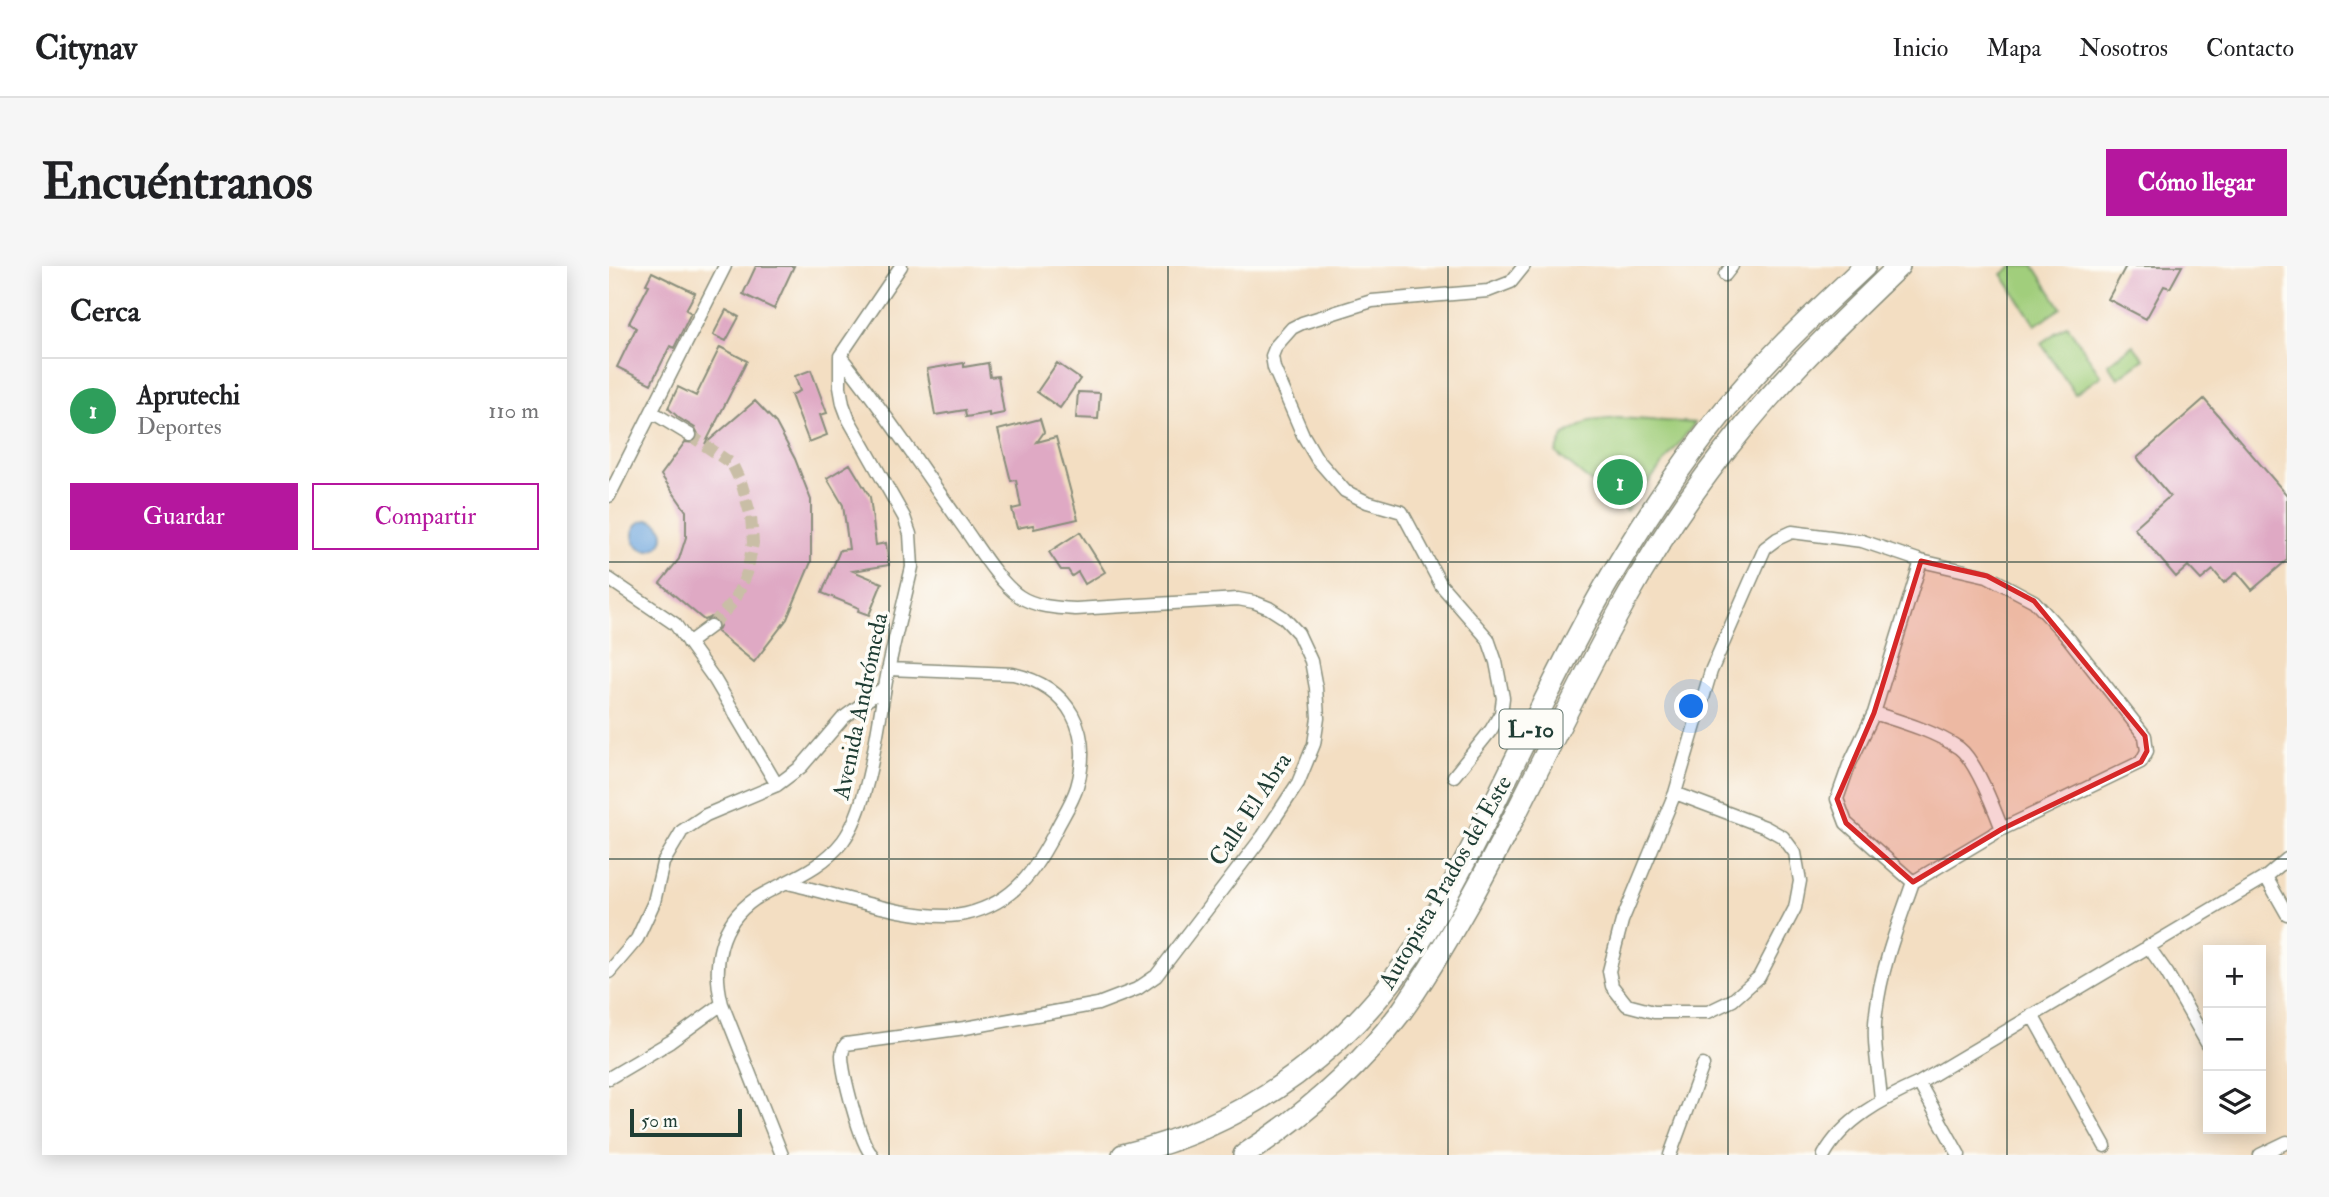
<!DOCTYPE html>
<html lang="es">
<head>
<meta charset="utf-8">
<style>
	body { margin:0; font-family:"IM FELL Double Pica",serif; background:#f6f6f6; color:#202124 }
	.controls { position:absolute; right:21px; bottom:21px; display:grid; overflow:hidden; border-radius:0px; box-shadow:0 4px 18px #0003 }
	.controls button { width:63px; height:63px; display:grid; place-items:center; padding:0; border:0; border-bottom:2px solid #e0e0e0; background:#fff; color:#202124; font:35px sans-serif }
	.scale { position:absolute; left:21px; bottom:18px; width:112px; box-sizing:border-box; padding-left:7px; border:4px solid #1f3d34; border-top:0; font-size:19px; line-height:24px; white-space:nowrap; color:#1f3d34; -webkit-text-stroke:5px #fdfcf7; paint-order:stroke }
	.you { position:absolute; left:1083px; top:441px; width:24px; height:24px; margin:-18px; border:5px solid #fff; border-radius:50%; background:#1a73e8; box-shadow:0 0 0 10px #1a73e833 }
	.badge { display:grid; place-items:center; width:46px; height:46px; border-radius:50%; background:#b5179e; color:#fff; font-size:23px; font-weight:700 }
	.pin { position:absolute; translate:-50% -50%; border:4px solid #fff; box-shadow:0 2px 7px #0006 }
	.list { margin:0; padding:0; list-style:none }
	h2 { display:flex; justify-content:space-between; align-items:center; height:91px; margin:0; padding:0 28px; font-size:30px }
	h2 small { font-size:23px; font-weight:400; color:#757577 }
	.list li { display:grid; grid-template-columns:46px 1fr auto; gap:21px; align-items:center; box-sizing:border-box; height:105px; padding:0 28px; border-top:2px solid #e0e0e0 }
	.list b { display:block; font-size:26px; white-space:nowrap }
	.list p { margin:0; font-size:23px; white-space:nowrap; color:#757577 }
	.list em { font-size:23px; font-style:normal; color:#757577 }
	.actions { display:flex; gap:14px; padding:21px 28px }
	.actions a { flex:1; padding:16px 0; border:2px solid #b5179e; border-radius:0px; text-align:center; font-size:24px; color:#b5179e }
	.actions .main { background:#b5179e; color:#fff }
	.icon { flex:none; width:38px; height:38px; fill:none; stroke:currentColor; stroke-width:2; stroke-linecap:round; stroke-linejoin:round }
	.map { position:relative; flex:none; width:1678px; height:889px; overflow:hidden; border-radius:0px }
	header { display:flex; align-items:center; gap:42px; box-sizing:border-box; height:98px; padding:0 35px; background:#fff; border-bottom:2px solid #e0e0e0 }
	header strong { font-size:33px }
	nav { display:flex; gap:38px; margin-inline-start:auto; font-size:24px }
	.intro { display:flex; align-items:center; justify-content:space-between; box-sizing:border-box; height:168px; padding:0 42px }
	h1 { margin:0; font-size:49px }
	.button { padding:18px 32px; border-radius:0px; background:#b5179e; color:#fff; font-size:24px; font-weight:700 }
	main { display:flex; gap:42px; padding:0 42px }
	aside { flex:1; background:#fff; border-radius:0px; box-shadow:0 4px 18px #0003 }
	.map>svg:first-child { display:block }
	.green { fill:#a1ce7b; stroke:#608658; stroke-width:2 }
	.water { fill:#6ea6dd; stroke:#467288; stroke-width:2 }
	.building { fill:#dfa9c4 }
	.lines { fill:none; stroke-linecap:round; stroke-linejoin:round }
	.street-tunnel { stroke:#c9bea6; stroke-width:12; stroke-dasharray:12 6; stroke-linecap:butt }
	.street-casing { stroke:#898e7b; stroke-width:15 }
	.highway-casing { stroke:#898e7b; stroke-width:24 }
	.street { stroke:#fff; stroke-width:12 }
	.highway { stroke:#fff; stroke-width:21 }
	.marked { fill:#d62828; fill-opacity:0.2; stroke:#d62828; stroke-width:5; stroke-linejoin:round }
	.grid { fill:none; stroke:#1f3d34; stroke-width:2; stroke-opacity:0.55 }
	.labels { text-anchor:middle; stroke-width:7; stroke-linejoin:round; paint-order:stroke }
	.shield { fill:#fdfcf7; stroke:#62766e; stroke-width:2 }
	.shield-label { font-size:23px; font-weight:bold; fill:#1f3d34 }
	.street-label { font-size:24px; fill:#1f3d34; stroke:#fdfcf7 }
</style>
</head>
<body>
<header>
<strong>Citynav</strong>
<nav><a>Inicio</a><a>Mapa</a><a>Nosotros</a><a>Contacto</a></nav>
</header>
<div class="intro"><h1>Encuéntranos</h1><a class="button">Cómo llegar</a></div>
<main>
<aside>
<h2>Cerca<small></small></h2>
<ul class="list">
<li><span class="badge" style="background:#2e9e5b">1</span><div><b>Aprutechi</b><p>Deportes</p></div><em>110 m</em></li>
</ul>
<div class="actions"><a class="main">Guardar</a><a>Compartir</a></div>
</aside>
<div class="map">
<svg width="1678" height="889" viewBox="0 0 1678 889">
	<rect width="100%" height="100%" fill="#fdfcf7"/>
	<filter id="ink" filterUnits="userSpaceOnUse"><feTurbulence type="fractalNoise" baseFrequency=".0143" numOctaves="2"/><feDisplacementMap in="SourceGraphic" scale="14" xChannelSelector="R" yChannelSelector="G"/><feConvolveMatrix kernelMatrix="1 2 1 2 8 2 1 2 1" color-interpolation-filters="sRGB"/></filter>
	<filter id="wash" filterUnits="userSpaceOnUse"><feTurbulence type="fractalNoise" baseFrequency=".00686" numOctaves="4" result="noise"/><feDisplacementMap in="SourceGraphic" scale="28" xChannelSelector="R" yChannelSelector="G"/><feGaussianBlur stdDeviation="1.57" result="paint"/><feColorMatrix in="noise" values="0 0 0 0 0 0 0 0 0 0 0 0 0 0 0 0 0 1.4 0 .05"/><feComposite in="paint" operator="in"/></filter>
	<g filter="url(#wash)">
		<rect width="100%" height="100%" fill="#f3dec2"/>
		<path class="green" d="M 1405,0 L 1425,0 L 1452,42 L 1426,59 L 1393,8 Z
			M 1458,59 L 1492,110 L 1466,128 L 1432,77 Z
			M 1524,79 L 1535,93 L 1509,112 L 1499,98 Z
			M 1009,152 L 1086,157 L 1017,245 L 947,187 L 954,170 L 981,155 Z"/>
		<path class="water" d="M24 269a15 15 0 1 1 30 0a15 15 0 1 1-30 0Z"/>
		<g id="blocks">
			<path class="building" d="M 147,0 L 185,0 L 165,43 L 134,28 Z
				M 1517,0 L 1573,0 L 1561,22 L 1555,20 L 1537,53 L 1499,33 Z
				M 43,6 L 86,27 L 77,44 L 82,47 L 65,82 L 61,80 L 42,118 L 8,101 L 27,62 L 20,57 L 40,19 L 37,18 Z
				M 117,44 L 130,51 L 117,75 L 104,69 Z
				M 111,81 L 138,95 L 96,178 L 146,135 L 167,157 L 186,193 L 202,234 L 202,296 L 178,353 L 145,396 L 108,366 L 111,360 L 109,354 L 102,351 L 95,354 L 51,317 L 70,293 L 77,271 L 77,245 L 52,209 L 76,176 L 85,177 L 90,170 L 86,162 L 70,152 L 59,142 L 69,121 L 87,130 Z
				M 355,97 L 355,101 L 379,97 L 381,111 L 389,110 L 395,147 L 380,150 L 380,147 L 357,151 L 356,144 L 326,149 L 318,103 Z
				M 448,97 L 471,113 L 451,142 L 428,126 Z
				M 202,104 L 218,147 L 211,149 L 218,169 L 200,176 L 182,129 L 191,125 L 186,110 Z
				M 469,126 L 491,127 L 489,153 L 467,152 Z
				M 1595,133 L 1678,229 L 1678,294 L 1643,324 L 1628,306 L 1615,317 L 1604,304 L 1592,314 L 1579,300 L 1567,311 L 1525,262 L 1561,230 L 1528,192 Z
				M 431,153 L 435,166 L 428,176 L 447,171 L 469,253 L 425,263 L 424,259 L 408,262 L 403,243 L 412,241 L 407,214 L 402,215 L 389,164 Z
				M 241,198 L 261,231 L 267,279 L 277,277 L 280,299 L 244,305 L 273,317 L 260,349 L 249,345 L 250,342 L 213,327 L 231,284 L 240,283 L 234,239 L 218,212 Z
				M 471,266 L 496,306 L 476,318 L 469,306 L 463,310 L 459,304 L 452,304 L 440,286 Z"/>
		</g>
	</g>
	<g filter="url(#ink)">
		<use href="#blocks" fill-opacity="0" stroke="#898e7b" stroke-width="2"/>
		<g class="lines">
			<path class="street-tunnel" d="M 81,169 L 123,198 L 133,219 L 142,251 L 144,277 L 138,307 L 126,334 L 102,360"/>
			<g class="street-casing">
				<path id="street" d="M 1116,9 L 1123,0
					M 231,90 C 275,144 313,203 353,259 C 369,281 389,315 410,330 C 426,341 448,342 467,343 L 629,333 L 645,336 L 660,342 L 674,351 L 689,367 L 702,395 L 707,422 L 709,452 L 705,478 L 689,517 L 654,570 L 547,710 L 528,723 L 489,738 L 356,762 L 237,778 C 234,783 234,783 233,789 C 233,806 251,878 263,889
					M 43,146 L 81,169
					M 0,230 L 116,0
					M 0,313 L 66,358 L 106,414 L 168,519
					M 79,377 L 102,360
					M 1265,447 C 1293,456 1325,465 1350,482 C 1367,495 1385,542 1393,563
					M 845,510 L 882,464 L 892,447 L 894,432 L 887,396 L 879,373 L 832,319 L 793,246 L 758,236 L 736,225 L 708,193 L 694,169 L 665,102 L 663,90 L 667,80 L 683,62 L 693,57 L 763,35 L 879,25 L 902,16 L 915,0
					M 1066,527 L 1156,561 L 1174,571 L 1186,587 L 1191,615 L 1186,642 L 1150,711 L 1124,734 L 1099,746 L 1045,746 L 1018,739 L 1003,720 L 1000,705 L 1013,655 L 1066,527 L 1102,405 L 1156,282 L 1168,273 L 1183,266 L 1253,275 L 1312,295 L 1378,310 L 1425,335 L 1460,373 L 1536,470 L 1538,485 L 1532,496 L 1393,563 L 1304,616 C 1289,659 1272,702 1267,747 C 1263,775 1270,805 1272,834
					M 1657,611 L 1678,648
					M 1304,616 L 1237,557 L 1228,533 L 1240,499 L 1265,447 L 1312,295
					M 179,617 C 225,628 312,658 357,648 C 407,636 428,602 449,560 C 456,547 464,534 468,521 C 484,466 461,421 404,408 L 279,403
					M 1539,680 L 1558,707 L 1599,779
					M 0,706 L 28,673 L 45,636 L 54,597 L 73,565 L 97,549 L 168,519 L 192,501 L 234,452 L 276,421
					M 1423,749 L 1496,880
					M 0,812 L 61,776 L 113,738
					M 1310,817 L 1350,889
					M 173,889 L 113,738 C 103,699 110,657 146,633 C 177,614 211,605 234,575 C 262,537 269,453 279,405 C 286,370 295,336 303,301 L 301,268 L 295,251 L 240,154 L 234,138 L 231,121 L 231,90 L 292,0
					M 1061,889 L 1094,799
					M 1215,889 C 1235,853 1274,833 1310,817 L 1657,611 L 1678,593
					M 1651,889 L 1678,876"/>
			</g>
			<g class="highway-casing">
				<path id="highway" d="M 514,889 C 640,859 747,779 815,669 C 836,636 854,599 872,564 C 911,486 948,405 991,329 C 1037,249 1090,168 1154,100 C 1186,65 1221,33 1256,0
					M 635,889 C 695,850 749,803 792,746 C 817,711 839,673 860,636 C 915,538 960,435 1015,337 C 1048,278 1087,219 1131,166 C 1179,106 1235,53 1290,0"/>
			</g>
			<use href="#street" class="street"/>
			<use href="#highway" class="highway"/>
		</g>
	</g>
	<path class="marked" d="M 1312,295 L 1378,310 L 1425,335 L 1536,470 L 1538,485 L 1532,496 L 1393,563 L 1304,616 L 1237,557 L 1228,533 L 1265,447 Z"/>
	<path class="grid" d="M 280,0 L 280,889M 559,0 L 559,889M 839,0 L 839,889M 1119,0 L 1119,889M 1398,0 L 1398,889M 0,296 L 1678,296M 0,593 L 1678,593"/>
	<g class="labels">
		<rect class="shield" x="890.5" y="443.5" width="63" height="39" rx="5"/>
		<g class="shield-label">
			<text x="922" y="471">L-10</text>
		</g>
		<g class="street-label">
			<text transform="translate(251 440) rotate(-78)" y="8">Avenida Andrómeda</text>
			<text transform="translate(641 543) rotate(-57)" y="8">Calle El Abra</text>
			<text transform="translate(836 616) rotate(-60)" y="8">Autopista Prados del Este</text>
		</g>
	</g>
</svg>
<div class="controls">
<button>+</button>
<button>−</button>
<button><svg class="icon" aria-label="layers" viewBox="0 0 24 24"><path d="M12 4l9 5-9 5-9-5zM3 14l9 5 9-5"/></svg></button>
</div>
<div class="scale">50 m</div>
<div class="you"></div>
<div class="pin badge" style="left:1011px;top:216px;background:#2e9e5b">1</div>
</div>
</main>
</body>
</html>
